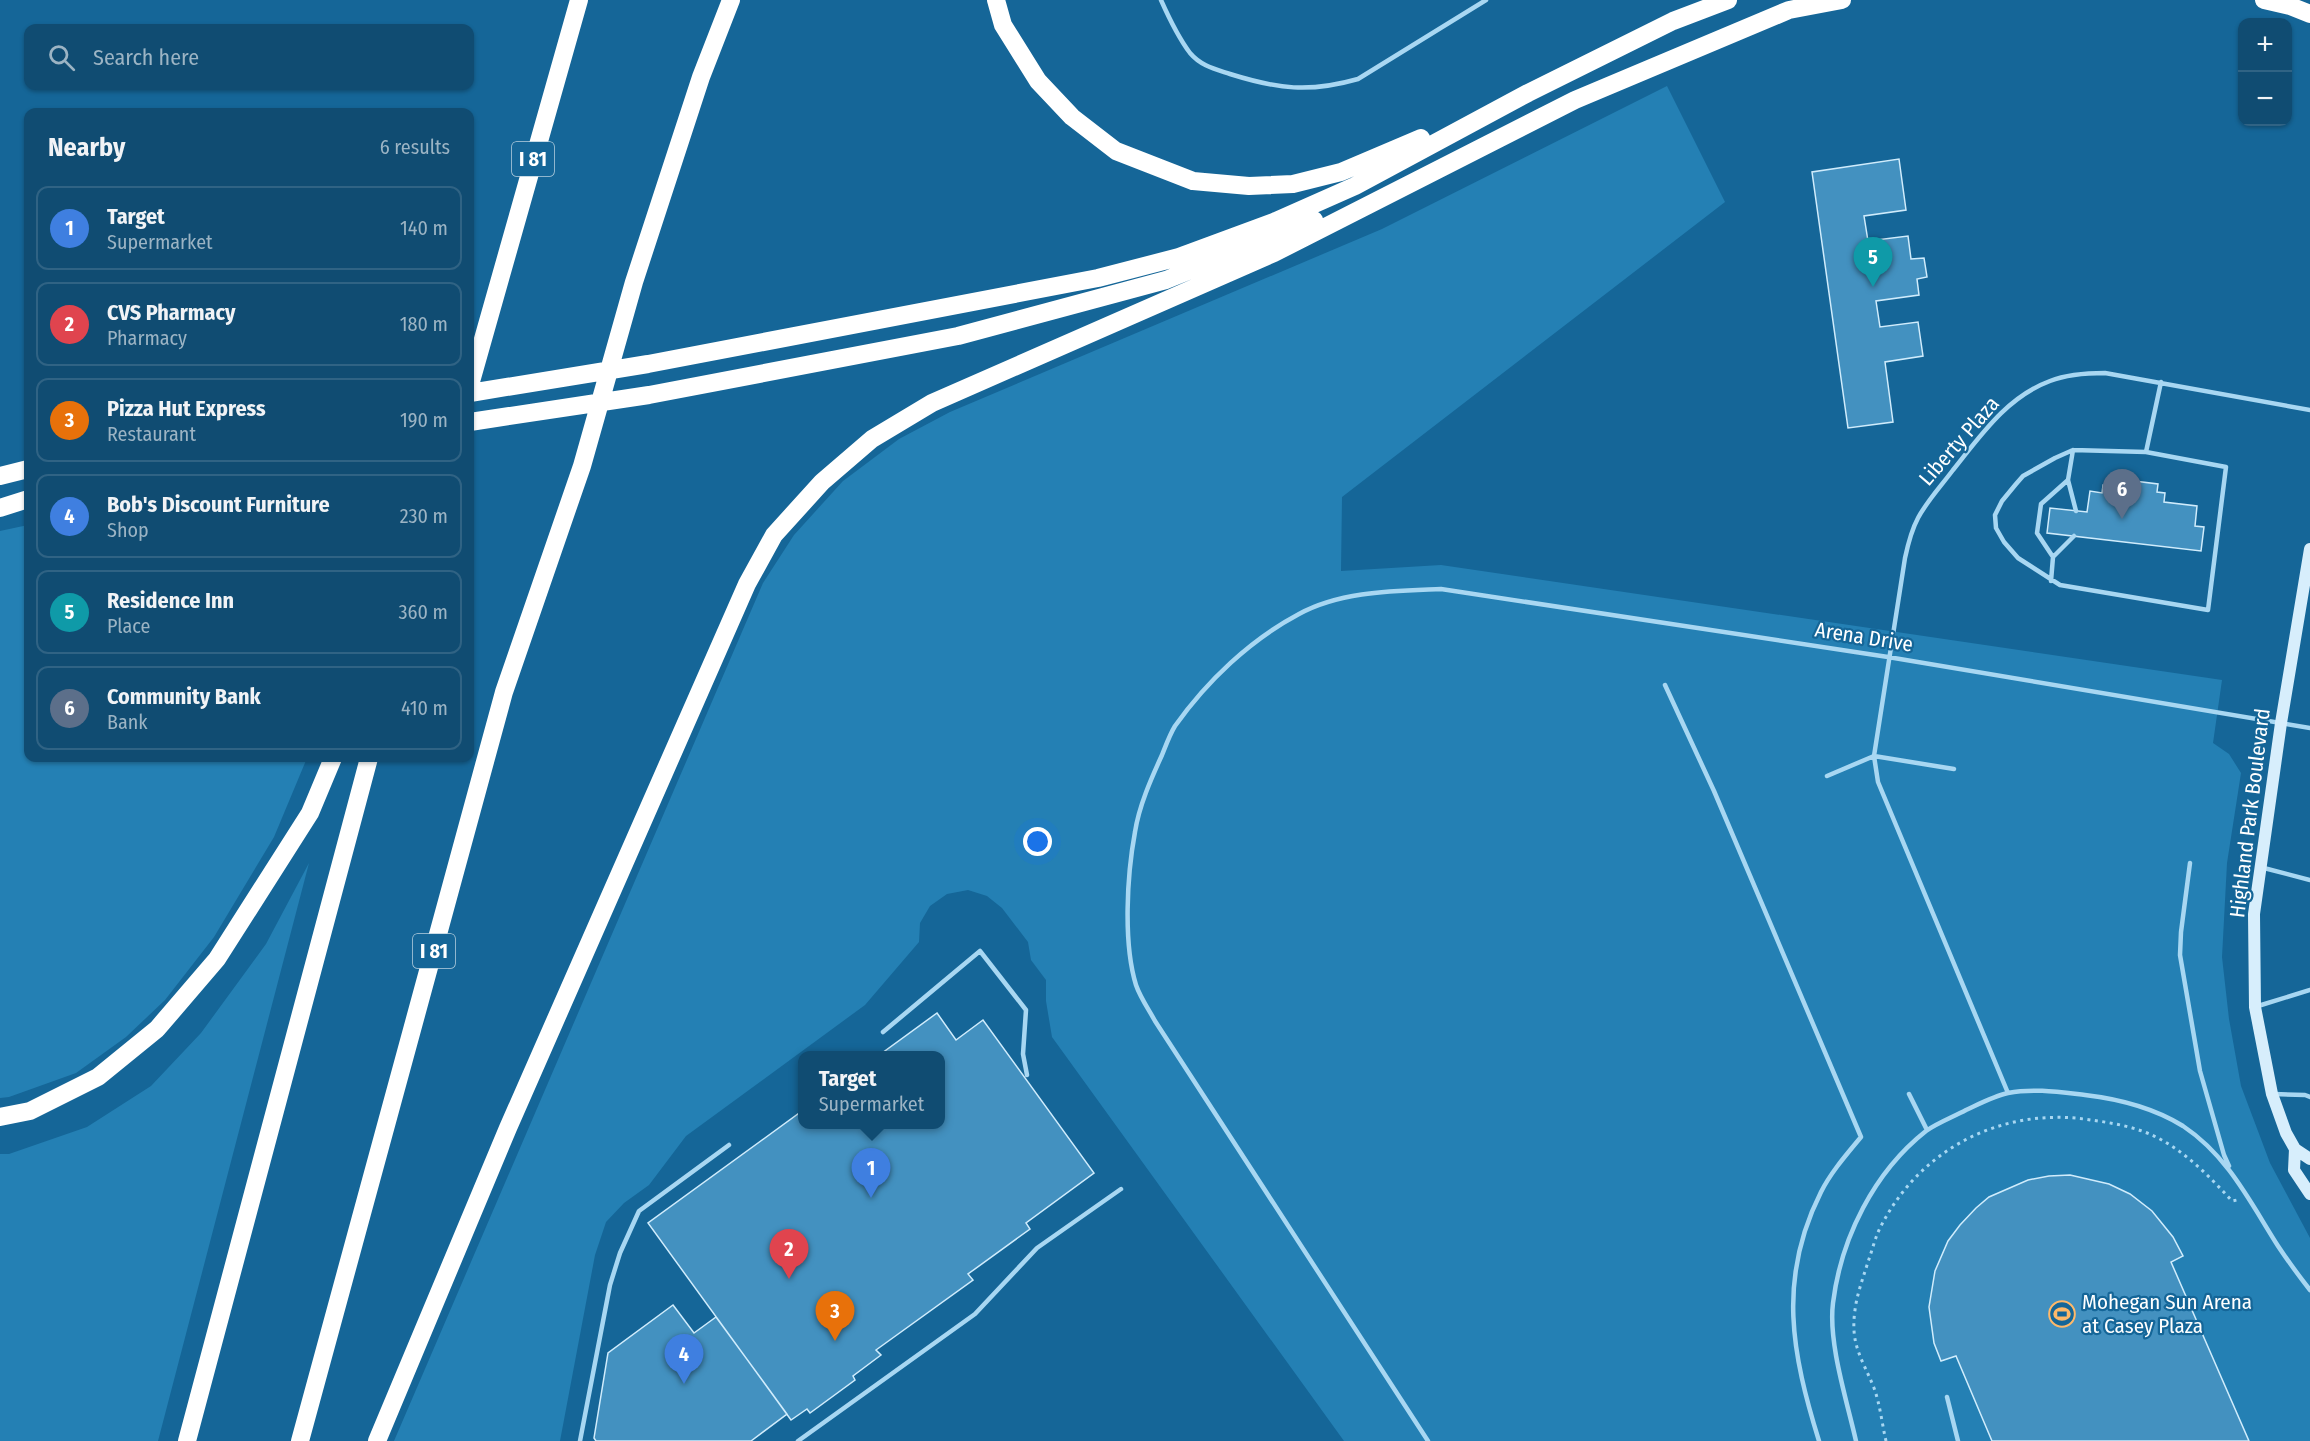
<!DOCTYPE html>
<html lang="en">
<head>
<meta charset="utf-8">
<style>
	body { margin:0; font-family:"Fira Sans Condensed",sans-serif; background:#1e567a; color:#f1f3f6 }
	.controls { position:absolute; right:18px; top:18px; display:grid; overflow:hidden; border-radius:12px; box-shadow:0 2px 4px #0004 }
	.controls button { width:54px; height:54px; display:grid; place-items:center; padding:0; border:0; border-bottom:2px solid #306384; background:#104c72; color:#f1f3f6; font:30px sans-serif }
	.you { position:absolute; left:1038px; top:842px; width:21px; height:21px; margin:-15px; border:4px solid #fff; border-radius:50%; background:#1a73e8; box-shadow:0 0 0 9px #1a73e833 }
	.badge { display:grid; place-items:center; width:39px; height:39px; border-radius:50%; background:#8bbbb9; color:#fff; font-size:20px; font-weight:700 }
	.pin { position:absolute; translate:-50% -50px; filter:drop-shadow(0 2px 3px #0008) }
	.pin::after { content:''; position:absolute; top:32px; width:21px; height:18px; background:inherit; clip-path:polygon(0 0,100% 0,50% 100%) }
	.popup { position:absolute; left:798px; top:1051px; width:147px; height:78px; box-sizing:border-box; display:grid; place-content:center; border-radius:12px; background:#104c72; filter:drop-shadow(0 2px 4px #0005); font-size:20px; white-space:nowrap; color:#9cb4c4 }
	.popup b { font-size:22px; color:#f1f3f6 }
	.popup::after { content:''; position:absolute; left:50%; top:100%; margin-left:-12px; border:12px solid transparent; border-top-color:#104c72 }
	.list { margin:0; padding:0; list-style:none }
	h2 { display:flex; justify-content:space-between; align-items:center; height:78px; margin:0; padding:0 24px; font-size:26px }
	h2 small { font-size:20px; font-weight:400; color:#9cb4c4 }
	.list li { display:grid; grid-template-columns:39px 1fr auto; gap:18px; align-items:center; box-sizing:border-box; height:84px; margin:0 12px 12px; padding:0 12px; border:2px solid #306384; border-radius:12px }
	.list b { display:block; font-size:22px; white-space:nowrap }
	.list p { margin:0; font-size:20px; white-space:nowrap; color:#9cb4c4 }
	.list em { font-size:20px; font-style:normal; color:#9cb4c4 }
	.icon { flex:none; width:33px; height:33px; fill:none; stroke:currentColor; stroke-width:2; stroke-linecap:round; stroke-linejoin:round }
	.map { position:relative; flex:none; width:2310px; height:1441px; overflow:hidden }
	.search { position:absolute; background:#104c72; box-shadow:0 2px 4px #0004; left:24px; top:24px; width:450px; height:66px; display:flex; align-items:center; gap:15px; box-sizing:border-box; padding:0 21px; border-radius:12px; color:#9cb4c4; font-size:22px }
	.panel { position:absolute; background:#104c72; box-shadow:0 2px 4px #0004; left:24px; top:108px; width:450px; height:654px; border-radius:12px }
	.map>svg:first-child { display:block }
	.green { fill:#2480b4 }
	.building { fill:#4391c0; stroke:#d0ecfc; stroke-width:1.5 }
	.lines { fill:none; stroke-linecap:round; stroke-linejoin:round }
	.path { stroke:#a8d7f2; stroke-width:3; stroke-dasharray:3 4.5; stroke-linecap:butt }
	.service { stroke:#a8d7f2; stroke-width:4.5 }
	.secondary { stroke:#d7eefc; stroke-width:12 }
	.motorway { stroke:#fff; stroke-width:18 }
	.labels { text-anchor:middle; stroke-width:4.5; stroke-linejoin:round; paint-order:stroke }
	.shield { fill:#156698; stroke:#b9d1e0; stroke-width:1.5 }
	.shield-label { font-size:20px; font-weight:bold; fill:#fff }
	.street-label { font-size:21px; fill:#fff; stroke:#156698 }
	.poi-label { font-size:21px; fill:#fff; stroke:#156698; text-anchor:start }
</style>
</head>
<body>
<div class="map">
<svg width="2310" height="1441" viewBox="0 0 2310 1441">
	<rect width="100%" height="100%" fill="#156698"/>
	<path class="green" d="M 1667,86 L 1725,202 L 1342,497 L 1341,571 L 1441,565 L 2222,680 L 2213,743 L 2229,754 L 2241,773 L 2227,863 L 2222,957 L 2229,1019 L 2241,1086 L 2270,1163 L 2310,1238 L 2310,1441 L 1344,1441 L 1052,1037 L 1046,1001 L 1046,980 L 1031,960 L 1028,942 L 1002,908 L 987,896 L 968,890 L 947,894 L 930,906 L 920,923 L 919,942 L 865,1005 L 686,1136 L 649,1185 L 624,1203 L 606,1222 L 595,1255 L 560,1441 L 394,1441 L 763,583 L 794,535 L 843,481 L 899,439 L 950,412 L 1382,229 Z
		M 28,525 L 28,758 L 307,758 L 274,837 L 214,937 L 165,1000 L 126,1037 L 76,1073 L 9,1097 L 0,1098 L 0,531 Z
		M 309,863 L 158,1441 L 0,1441 L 0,1154 L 9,1154 L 87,1127 L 151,1086 L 201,1033 L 266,944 Z"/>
	<path class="building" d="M 1899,159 L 1906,210 L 1864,216 L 1868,241 L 1908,236 L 1911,259 L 1924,258 L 1927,277 L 1917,279 L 1919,295 L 1876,301 L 1880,327 L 1918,322 L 1923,356 L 1885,362 L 1893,422 L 1848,428 L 1812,172 Z
		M 2110,478 L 2158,484 L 2157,492 L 2165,493 L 2164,502 L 2197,506 L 2195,526 L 2204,527 L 2201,551 L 2047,533 L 2050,508 L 2087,512 L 2090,491 L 2102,493 L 2103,485 L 2109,486 Z
		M 937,1013 L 956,1040 L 983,1020 L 1094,1173 L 1026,1223 L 1030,1229 L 968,1274 L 973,1280 L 876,1350 L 881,1355 L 853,1376 L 855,1380 L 810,1413 L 807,1409 L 791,1420 L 648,1223 L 802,1111 L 802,1124 L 940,1124 L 940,1056 L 878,1056 Z
		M 2070,1175 L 2109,1184 L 2130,1194 L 2152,1211 L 2173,1237 L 2183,1256 L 2171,1262 L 2249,1441 L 1992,1441 L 1956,1356 L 1941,1361 L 1934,1343 L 1929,1307 L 1935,1271 L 1948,1241 L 1960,1225 L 1976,1208 L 1989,1197 L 2028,1180 L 2049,1176 Z
		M 673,1305 L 694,1333 L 716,1317 L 787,1414 L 751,1441 L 596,1441 L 594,1438 L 608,1353 Z"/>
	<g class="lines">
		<path class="path" d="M 1886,1441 C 1882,1424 1880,1404 1874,1388 C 1862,1358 1850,1345 1855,1310 C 1857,1294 1863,1278 1868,1262 C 1872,1251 1875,1238 1880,1228 C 1920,1148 2003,1106 2091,1120 C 2113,1123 2136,1127 2156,1137 C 2186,1152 2210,1177 2232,1201 L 2237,1200"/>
		<path class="service" d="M 1161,0 C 1169,18 1178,37 1190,53 C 1201,66 1215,69 1230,74 C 1278,89 1309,93 1358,79 L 1486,0
			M 2073,450 L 2068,480 L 2076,511
			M 2146,452 L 2073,450 L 2055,458 L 2023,476 L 2016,484 L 2002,501 L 1995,515 L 1996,528 L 2004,542 L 2018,558 L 2060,585 L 2208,610 L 2226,467 L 2146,452 L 2161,382
			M 2053,557 L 2037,533 L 2041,504 L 2068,480
			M 2051,581 L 2053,557 L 2074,536
			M 1665,685 L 1714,791 L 1861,1137 C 1847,1154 1831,1172 1821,1192 C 1777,1279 1792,1354 1819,1441
			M 1827,776 L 1874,756 L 1954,769
			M 2190,863 L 2181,932 L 2180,955 L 2200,1071 L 2224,1155 L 2229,1166
			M 2260,867 L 2310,880
			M 2258,1006 L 2310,990
			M 883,1032 L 980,951 L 1026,1010 L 1023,1054 L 1027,1075
			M 2008,1093 L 1878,782 L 1874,756 L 1905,558 C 1908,544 1911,531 1918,518 C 1927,501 1941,486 1953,470 C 1981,435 2007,397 2050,381 C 2068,374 2086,373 2105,373 L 2310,410
			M 1909,1094 L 1927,1130
			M 2274,1094 L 2305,1095 L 2310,1097
			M 1947,1397 L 1958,1441
			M 580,1441 L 610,1285 L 620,1253 L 639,1211 L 729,1145
			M 798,1441 L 975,1314 L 1037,1248 L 1121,1189
			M 1428,1441 L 1155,1021 C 1149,1010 1140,997 1136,985 C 1123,943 1127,875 1135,832 C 1139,806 1151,779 1162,755 C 1166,745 1170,734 1175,726 C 1207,681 1250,640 1299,614 C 1341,591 1394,591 1441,589 L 1888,657 L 2310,728
			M 1856,1441 C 1847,1401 1828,1343 1833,1303 C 1841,1238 1874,1172 1926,1131 C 1937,1123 1953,1117 1966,1110 C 1979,1104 1994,1096 2008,1093 C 2033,1088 2059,1092 2085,1095 C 2119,1099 2154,1108 2183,1126 C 2228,1156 2250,1202 2278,1246 C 2288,1261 2299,1276 2310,1290"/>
		<path class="secondary" d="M 2310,549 L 2281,723 L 2254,914 L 2255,1007 L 2272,1094 L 2286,1133 L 2295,1149 L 2310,1159
			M 2295,1149 L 2294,1170 L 2310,1194"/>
		<path class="motorway" d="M 996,0 L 1003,25 L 1038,81 L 1072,117 L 1116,151 L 1193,181 L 1249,186 L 1293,184 L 1341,172 L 1421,138
			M 2264,0 L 2290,6 L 2310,14
			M 470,385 L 579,0
			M 470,393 L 648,364 L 1098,278 L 1179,257 L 1276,221 L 1355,186 L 1528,93 L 1673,21 L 1728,0
			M 470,422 L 649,395 L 958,336 L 1166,280 L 1314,220
			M 0,476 L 28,469
			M 0,508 L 28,499
			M 0,1117 L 30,1111 L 98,1077 L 157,1029 L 217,959 L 310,813 L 333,758
			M 187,1441 L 369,758
			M 300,1441 L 504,692 L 582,466 L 634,282 L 701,77 L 731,0
			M 377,1441 L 508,1128 L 747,584 L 774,535 L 822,482 L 872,439 L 932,403 L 1274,253 L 1575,100 L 1789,10 L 1842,0"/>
	</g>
	<defs>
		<g id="stadium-ring" transform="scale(1.35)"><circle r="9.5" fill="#156698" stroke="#ffb969" stroke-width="1.5"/><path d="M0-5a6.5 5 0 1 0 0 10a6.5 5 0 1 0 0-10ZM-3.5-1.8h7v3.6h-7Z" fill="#ffb969"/></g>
	</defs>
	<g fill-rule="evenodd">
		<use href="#stadium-ring" x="2062" y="1314"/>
	</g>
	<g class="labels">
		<g class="shield">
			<rect x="512" y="142" width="42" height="34" rx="4.5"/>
			<rect x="413" y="934" width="42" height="34" rx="4.5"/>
		</g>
		<g class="shield-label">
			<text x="533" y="166">I 81</text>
			<text x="434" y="958">I 81</text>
		</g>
		<g class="street-label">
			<text transform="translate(1959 441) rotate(-49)" y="7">Liberty Plaza</text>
			<text transform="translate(1864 637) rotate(9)" y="7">Arena Drive</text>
			<text transform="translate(2250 813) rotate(-83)" y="7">Highland Park Boulevard</text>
		</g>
		<g class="poi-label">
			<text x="2082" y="1309">Mohegan Sun Arena<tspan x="2082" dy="24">at Casey Plaza</tspan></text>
		</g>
	</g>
</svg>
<div class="controls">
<button>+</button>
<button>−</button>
</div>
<div class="you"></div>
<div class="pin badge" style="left:871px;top:1198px;background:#3f7fe0">1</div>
<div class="popup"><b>Target</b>Supermarket</div>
<div class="pin badge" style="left:789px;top:1279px;background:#e0444e">2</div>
<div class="pin badge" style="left:835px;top:1341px;background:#e8710a">3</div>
<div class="pin badge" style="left:684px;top:1384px;background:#3f7fe0">4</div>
<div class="pin badge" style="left:1873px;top:287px;background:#0f9aa8">5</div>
<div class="pin badge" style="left:2122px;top:519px;background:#5c6f8a">6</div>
<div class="search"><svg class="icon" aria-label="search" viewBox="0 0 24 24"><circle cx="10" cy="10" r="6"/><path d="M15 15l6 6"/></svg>Search here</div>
<section class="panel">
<h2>Nearby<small>6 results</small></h2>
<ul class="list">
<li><span class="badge" style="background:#3f7fe0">1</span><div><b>Target</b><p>Supermarket</p></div><em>140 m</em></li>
<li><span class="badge" style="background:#e0444e">2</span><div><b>CVS Pharmacy</b><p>Pharmacy</p></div><em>180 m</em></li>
<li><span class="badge" style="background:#e8710a">3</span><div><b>Pizza Hut Express</b><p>Restaurant</p></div><em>190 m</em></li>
<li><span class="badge" style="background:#3f7fe0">4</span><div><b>Bob's Discount Furniture</b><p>Shop</p></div><em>230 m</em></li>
<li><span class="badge" style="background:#0f9aa8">5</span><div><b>Residence Inn</b><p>Place</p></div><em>360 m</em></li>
<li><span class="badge" style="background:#5c6f8a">6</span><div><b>Community Bank</b><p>Bank</p></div><em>410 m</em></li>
</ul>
</section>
</div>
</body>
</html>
